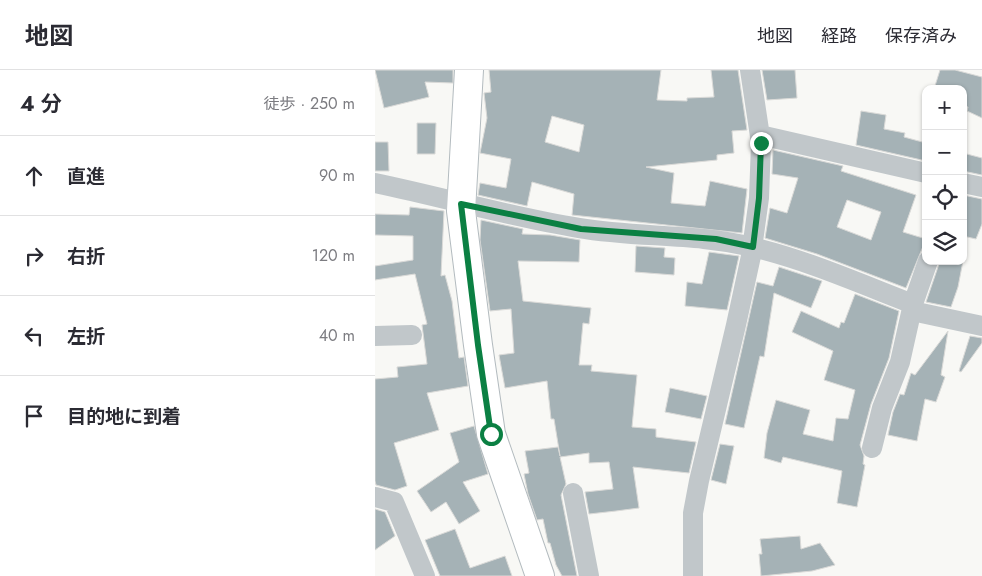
<!DOCTYPE html>
<html lang="ja">
<head>
<meta charset="utf-8">
<style>
	body { margin:0; font-family:Jost,"Noto Sans JP",sans-serif; background:#f7f7f7; color:#2b2b33 }
	.controls { position:absolute; right:15px; top:15px; display:grid; overflow:hidden; border-radius:10px; box-shadow:0 1px 4px #0004 }
	.controls button { width:45px; height:45px; display:grid; place-items:center; padding:0; border:0; border-bottom:1px solid #e1e1e2; background:#fff; color:#2b2b33; font:25px sans-serif }
	.stop { position:absolute; width:15px; height:15px; margin:-11px; border:4px solid #0b8043; border-radius:50%; background:#fff }
	.stop.end { background:#0b8043; border-color:#fff; box-shadow:0 1px 5px #0008 }
	.list { margin:0; padding:0; list-style:none }
	h2 { display:flex; justify-content:space-between; align-items:center; height:65px; margin:0; padding:0 20px; font-size:21px }
	h2 small { font-size:16px; font-weight:400; color:#7c7c81 }
	.list li { display:grid; grid-template-columns:32px 1fr auto; gap:15px; align-items:center; box-sizing:border-box; height:80px; padding:0 20px; border-top:1px solid #e1e1e2 }
	.list b { display:block; font-size:19px; white-space:nowrap }
	.list em { font-size:16px; font-style:normal; color:#7c7c81 }
	.icon { flex:none; width:28px; height:28px; fill:none; stroke:currentColor; stroke-width:2; stroke-linecap:round; stroke-linejoin:round }
	.map { position:relative; flex:none; width:607px; height:506px; overflow:hidden }
	header { display:flex; align-items:center; gap:30px; box-sizing:border-box; height:70px; padding:0 25px; background:#fff; border-bottom:1px solid #e1e1e2 }
	header strong { font-size:24px }
	nav { display:flex; gap:28px; margin-inline-start:auto; font-size:18px }
	main { display:flex }
	aside { flex:1; background:#fff }
	.map>svg:first-child { display:block }
	.building { fill:#a5b2b6; stroke:#dadad8; fill-rule:evenodd }
	.lines { fill:none; stroke-linecap:round; stroke-linejoin:round }
	.secondary-casing { stroke:#b3bbbf; stroke-width:30 }
	.street { stroke:#c1c7ca; stroke-width:20 }
	.secondary { stroke:#fff; stroke-width:28 }
	.route { stroke:#0b8043; stroke-width:6 }
</style>
</head>
<body>
<header>
<strong>地図</strong>
<nav><a>地図</a><a>経路</a><a>保存済み</a></nav>
</header>
<main>
<aside>
<h2>4 分<small>徒歩 · 250 m</small></h2>
<ul class="list">
<li><svg class="icon" aria-label="ahead" viewBox="0 0 24 24"><path d="M12 20V5M6 11l6-6 6 6"/></svg><div><b>直進</b></div><em>90 m</em></li>
<li><svg class="icon" aria-label="right" viewBox="0 0 24 24"><path d="M7 20v-9h11M14 6l5 5-5 5"/></svg><div><b>右折</b></div><em>120 m</em></li>
<li><svg class="icon" aria-label="left" viewBox="0 0 24 24"><path d="M17 20v-9H6M10 6l-5 5 5 5"/></svg><div><b>左折</b></div><em>40 m</em></li>
<li><svg class="icon" aria-label="arrive" viewBox="0 0 24 24"><path d="M6 21V4h12l-3 4 3 4H6"/></svg><div><b>目的地に到着</b></div></li>
</ul>
</aside>
<div class="map">
<svg width="607" height="506" viewBox="0 0 607 506">
	<rect width="100%" height="100%" fill="#f8f8f5"/>
	<path class="building" d="M 0,0 L 78,0 L 78,13 L 50,12 L 54,27 L 9,38 Z
		M 114,0 L 286,0 L 282,30 L 312,31 L 312,28 L 339,27 L 336,0 L 363,0 L 372,60 L 357,61 L 359,83 L 342,85 L 342,90 L 271,97 L 299,103 L 296,133 L 330,136 L 335,111 L 372,119 L 367,163 L 197,145 L 199,124 L 157,112 L 152,136 L 103,125 L 105,113 L 131,118 L 136,89 L 105,83 L 112,48 L 109,23 L 116,22 ZM 177,46 L 209,55 L 204,82 L 170,72 Z
		M 387,0 L 420,0 L 422,28 L 392,30 Z
		M 565,0 L 580,0 L 607,7 L 607,48 L 592,41 L 593,37 L 588,36 L 588,19 L 559,19 Z
		M 486,41 L 511,45 L 509,59 L 530,63 L 529,67 L 551,73 L 551,91 L 481,75 Z
		M 42,53 L 61,53 L 60,84 L 42,84 Z
		M 0,72 L 13,72 L 14,101 L 0,101 Z
		M 398,80 L 468,96 L 466,101 L 541,125 L 528,162 L 551,169 L 531,218 L 442,184 L 390,168 L 395,138 L 412,143 L 423,108 L 397,104 ZM 472,130 L 506,142 L 496,170 L 462,157 Z
		M 588,83 L 607,88 L 607,105 L 588,101 Z
		M 588,125 L 607,129 L 607,154 L 601,169 L 588,166 L 591,147 L 588,146 Z
		M 35,137 L 69,141 L 66,206 L 70,205 L 77,231 L 84,288 L 89,287 L 93,316 L 52,323 L 64,360 L 19,373 L 32,416 L 20,420 L 1,415 L 0,411 L 0,309 L 23,307 L 22,297 L 52,294 L 47,255 L 52,254 L 40,204 L 0,210 L 0,196 L 38,190 L 38,166 L 0,165 L 0,144 L 34,145 Z
		M 106,150 L 148,159 L 147,164 L 175,165 L 205,170 L 204,192 L 143,191 L 148,231 L 216,238 L 214,254 L 208,253 L 204,295 L 217,295 L 216,301 L 262,305 L 257,357 L 281,359 L 281,367 L 321,372 L 314,403 L 258,397 L 264,438 L 241,441 L 214,444 L 210,422 L 238,419 L 234,392 L 214,393 L 214,383 L 185,387 L 191,414 L 186,425 L 202,506 L 187,506 L 181,495 L 175,473 L 173,473 L 168,449 L 162,450 L 153,424 L 149,404 L 154,403 L 150,381 L 183,377 L 185,386 L 179,349 L 176,349 L 172,311 L 130,318 L 124,285 L 139,283 L 136,239 L 115,241 L 105,170 Z
		M 261,176 L 290,178 L 289,187 L 300,188 L 299,205 L 260,202 Z
		M 334,182 L 364,186 L 352,240 L 310,236 L 312,212 L 327,214 Z
		M 565,191 L 588,191 L 583,217 L 576,237 L 551,232 Z
		M 404,197 L 447,211 L 436,238 L 399,223 L 389,287 L 385,286 L 369,358 L 350,354 L 382,212 L 398,216 Z
		M 480,224 L 524,241 L 514,288 L 496,334 L 485,375 L 489,386 L 488,394 L 490,395 L 482,437 L 462,433 L 467,401 L 408,387 L 406,393 L 389,388 L 392,363 L 401,330 L 435,340 L 428,364 L 458,371 L 461,348 L 473,349 L 480,320 L 449,310 L 458,281 L 417,262 L 426,241 L 464,258 L 466,252 L 469,253 Z
		M 573,261 L 566,305 L 570,307 L 561,332 L 550,329 L 542,371 L 513,365 L 518,342 L 525,324 L 529,325 L 536,303 L 540,305 Z
		M 595,266 L 607,268 L 607,273 L 586,302 L 584,301 Z
		M 295,318 L 332,326 L 326,349 L 290,342 Z
		M 99,356 L 113,404 L 88,412 L 105,441 L 84,454 L 71,432 L 56,442 L 42,421 L 84,392 L 75,363 Z
		M 345,374 L 359,376 L 351,414 L 336,410 Z
		M 0,439 L 10,442 L 20,466 L 0,480 Z
		M 80,459 L 95,498 L 130,486 L 137,506 L 65,506 L 50,470 Z
		M 425,466 L 426,479 L 445,473 L 460,495 L 437,501 L 386,506 L 384,484 L 387,484 L 385,469 Z"/>
	<g class="lines">
		<g class="secondary-casing">
			<path id="secondary" d="M 94,0 L 86,141 L 103,275 L 116,364 L 165,506"/>
		</g>
		<path class="street" d="M 385,65 L 551,103
			M 0,113 C 68,127 135,147 204,158 C 262,168 320,163 377,177 C 432,190 486,214 538,234 L 553,191
			M 588,113 L 607,117
			M 537,241 L 607,256
			M 0,266 L 37,265
			M 497,378 L 507,338 L 525,292 L 538,234
			M 198,423 L 214,506
			M 0,427 L 19,432 L 50,506
			M 318,506 L 318,443 L 324,411 L 361,255 L 376,186 L 384,128 L 386,73 L 375,0"/>
		<use href="#secondary" class="secondary"/>
	</g>
	<g class="lines">
		<path class="route" d="M 116,364 L 103,275 L 86,134 L 206,159 L 341,169 L 378,177 L 384,128 L 386,73"/>
	</g>
</svg>
<div class="controls">
<button>+</button>
<button>−</button>
<button><svg class="icon" aria-label="locate" viewBox="0 0 24 24"><circle cx="12" cy="12" r="6"/><path d="M12 2v4M12 18v4M2 12h4M18 12h4"/></svg></button>
<button><svg class="icon" aria-label="layers" viewBox="0 0 24 24"><path d="M12 4l9 5-9 5-9-5zM3 14l9 5 9-5"/></svg></button>
</div>
<div class="stop" style="left:116px;top:364px"></div>
<div class="stop end" style="left:386px;top:73px"></div>
</div>
</main>
</body>
</html>
